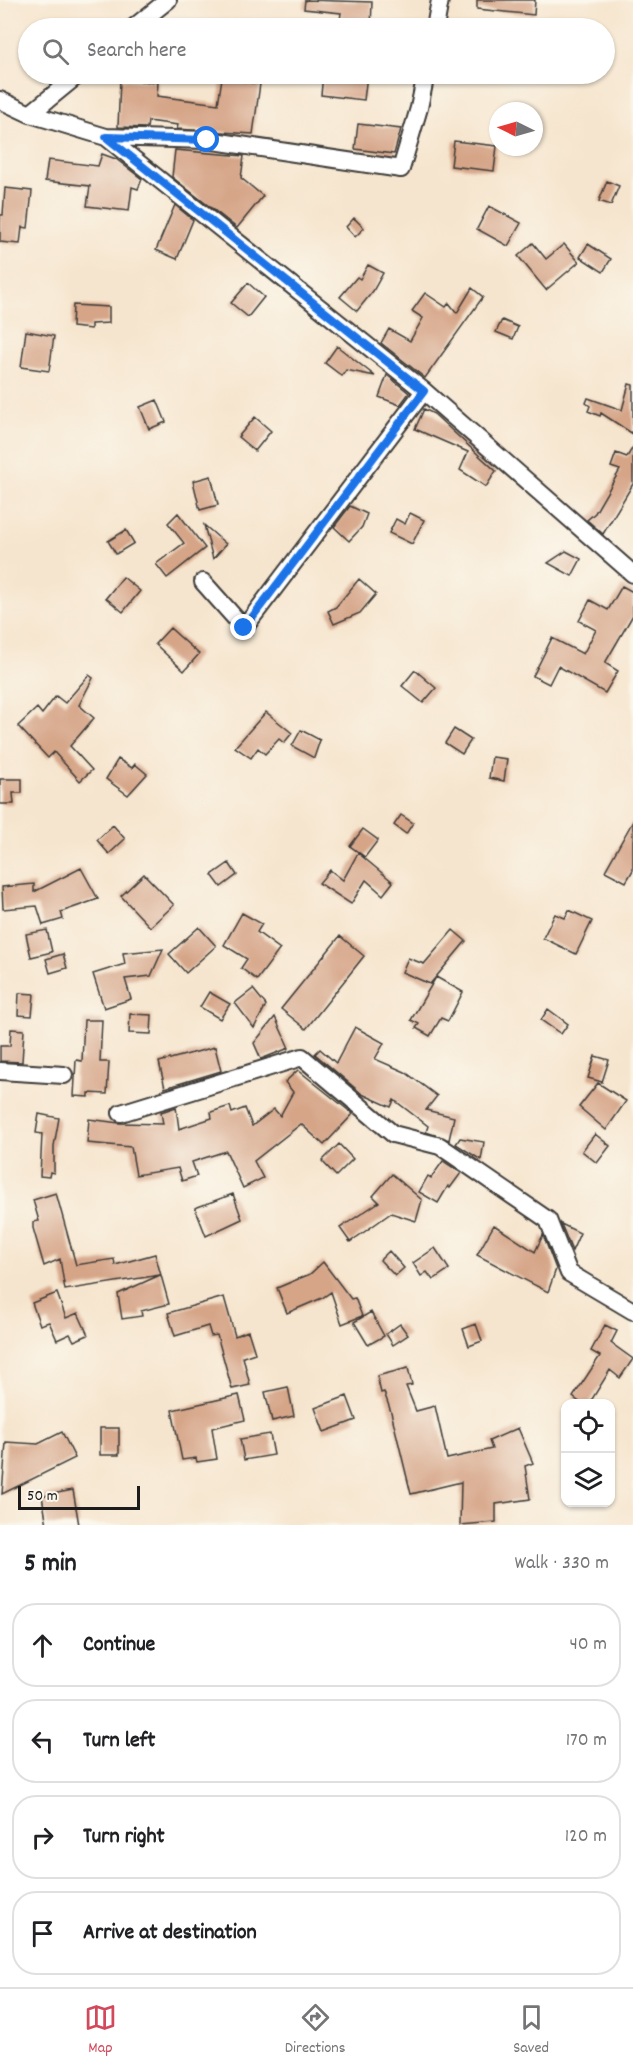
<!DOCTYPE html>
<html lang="en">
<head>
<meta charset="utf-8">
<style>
	body { margin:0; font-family:Dekko,sans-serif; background:#f6f6f6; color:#202124 }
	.controls { position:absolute; right:18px; bottom:18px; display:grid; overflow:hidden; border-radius:12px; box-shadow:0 2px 4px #0004 }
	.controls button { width:54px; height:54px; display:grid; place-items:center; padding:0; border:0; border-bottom:2px solid #e0e0e0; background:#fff; color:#202124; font:30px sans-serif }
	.compass { position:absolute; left:489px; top:102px; width:54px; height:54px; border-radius:50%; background:#fff; box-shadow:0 2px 4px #0004; rotate:275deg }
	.scale { position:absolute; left:18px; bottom:15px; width:122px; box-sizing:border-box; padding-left:6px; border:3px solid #1c1c1c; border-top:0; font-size:16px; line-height:21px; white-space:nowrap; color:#1c1c1c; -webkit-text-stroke:4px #fbf7ec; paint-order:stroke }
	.stop { position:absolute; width:18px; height:18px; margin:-14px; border:4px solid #1a73e8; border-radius:50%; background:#fff }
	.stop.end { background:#1a73e8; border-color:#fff; box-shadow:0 2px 6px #0008 }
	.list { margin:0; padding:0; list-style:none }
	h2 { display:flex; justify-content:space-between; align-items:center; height:78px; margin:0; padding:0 24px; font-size:26px }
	h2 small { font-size:20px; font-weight:400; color:#757577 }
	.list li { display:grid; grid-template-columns:39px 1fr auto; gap:18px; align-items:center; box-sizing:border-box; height:84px; margin:0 12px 12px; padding:0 12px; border:2px solid #e0e0e0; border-radius:24px }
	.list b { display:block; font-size:22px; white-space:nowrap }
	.list em { font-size:20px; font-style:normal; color:#757577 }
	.icon { flex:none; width:33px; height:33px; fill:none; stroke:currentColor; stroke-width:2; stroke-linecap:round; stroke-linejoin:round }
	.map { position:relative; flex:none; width:633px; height:1525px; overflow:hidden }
	.search { position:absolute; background:#fff; box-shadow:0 2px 4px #0004; left:18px; right:18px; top:18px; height:66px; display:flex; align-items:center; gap:15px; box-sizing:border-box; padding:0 21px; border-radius:33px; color:#757577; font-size:22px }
	.sheet { height:462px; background:#fff }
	nav { display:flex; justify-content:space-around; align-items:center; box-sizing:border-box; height:84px; border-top:2px solid #e0e0e0; background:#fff; font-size:16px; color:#757577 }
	nav a { display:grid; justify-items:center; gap:3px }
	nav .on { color:#d1495b }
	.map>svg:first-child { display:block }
	.building { fill:#d6a588 }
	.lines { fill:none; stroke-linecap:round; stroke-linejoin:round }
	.minor-casing { stroke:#3d3a37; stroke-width:20 }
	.minor { stroke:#fff; stroke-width:16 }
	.route { stroke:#1a73e8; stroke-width:8 }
</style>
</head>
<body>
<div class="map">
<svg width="633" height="1525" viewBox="0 0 633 1525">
	<rect width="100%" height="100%" fill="#fbf7ec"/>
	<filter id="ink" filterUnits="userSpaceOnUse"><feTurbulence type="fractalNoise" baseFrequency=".0167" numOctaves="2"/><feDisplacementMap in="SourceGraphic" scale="12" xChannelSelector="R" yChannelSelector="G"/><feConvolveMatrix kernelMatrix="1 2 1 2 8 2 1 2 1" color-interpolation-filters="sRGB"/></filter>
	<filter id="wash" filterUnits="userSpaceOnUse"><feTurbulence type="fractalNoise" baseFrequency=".008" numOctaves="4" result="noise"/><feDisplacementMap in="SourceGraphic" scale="24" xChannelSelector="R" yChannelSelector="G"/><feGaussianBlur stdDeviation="1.35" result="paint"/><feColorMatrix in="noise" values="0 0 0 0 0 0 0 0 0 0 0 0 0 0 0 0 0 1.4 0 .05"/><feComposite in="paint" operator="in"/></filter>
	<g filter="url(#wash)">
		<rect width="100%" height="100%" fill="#f6e5ce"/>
		<g id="blocks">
			<path class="building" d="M 305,0 L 372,2 L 371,28 L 339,28 L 341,13 L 304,9 Z
				M 477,0 L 535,0 L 534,15 L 477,9 Z
				M 323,74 L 367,75 L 364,100 L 321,95 Z
				M 222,78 L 260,84 L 253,134 L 177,129 L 178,125 L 148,121 L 147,128 L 118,127 L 120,80 L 158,82 L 157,96 L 218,104 Z
				M 358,124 L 401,129 L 394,154 L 355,149 Z
				M 454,141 L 497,146 L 494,171 L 451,166 Z
				M 175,150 L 244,156 L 241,178 L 263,196 L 237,228 L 172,177 Z
				M 102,154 L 116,159 L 142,179 L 138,189 L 132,187 L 129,211 L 87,206 L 90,186 L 45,181 L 48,160 L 98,166 Z
				M 607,181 L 619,186 L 611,205 L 599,201 Z
				M 5,188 L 32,191 L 28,228 L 22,227 L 20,244 L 0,242 L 0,215 L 3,215 Z
				M 175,205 L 193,220 L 177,259 L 156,250 Z
				M 489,206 L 521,223 L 508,246 L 477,229 Z
				M 354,218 L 364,228 L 355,237 L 346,227 Z
				M 533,243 L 546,259 L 564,244 L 579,262 L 546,290 L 518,256 Z
				M 588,244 L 611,259 L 603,272 L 580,257 Z
				M 368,265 L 383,273 L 373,291 L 357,311 L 340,297 L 357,277 L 360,279 Z
				M 248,283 L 264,297 L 248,317 L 231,303 Z
				M 472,288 L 483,297 L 425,378 L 381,343 L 389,329 L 410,341 L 423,318 L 412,311 L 425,293 L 446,307 L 449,303 L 457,313 Z
				M 73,305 L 109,307 L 109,323 L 91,324 L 91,329 L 72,327 Z
				M 502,320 L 518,327 L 513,339 L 496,332 Z
				M 26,331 L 54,336 L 49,371 L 21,367 Z
				M 337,346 L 375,376 L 346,370 L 342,376 L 325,363 Z
				M 387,375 L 409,393 L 400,405 L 379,397 Z
				M 629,384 L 633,385 L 633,434 L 601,413 L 600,416 L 588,411 L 590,406 L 586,403 L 588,398 L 622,410 Z
				M 157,400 L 166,422 L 149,429 L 140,407 Z
				M 424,409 L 434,414 L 496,471 L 486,487 L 460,470 L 468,452 L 415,429 Z
				M 255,417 L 271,431 L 255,451 L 238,437 Z
				M 633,447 L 633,484 L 603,534 L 587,520 L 595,513 L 620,470 L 611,467 L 616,453 L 627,457 Z
				M 211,476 L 218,505 L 200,510 L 193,481 Z
				M 350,506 L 367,514 L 362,527 L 349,541 L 334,527 Z
				M 178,513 L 205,548 L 167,578 L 156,564 L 184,543 L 168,523 Z
				M 410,513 L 424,520 L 412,544 L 389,533 L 396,519 L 405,524 Z
				M 204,525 L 226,544 L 213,559 Z
				M 126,530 L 134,543 L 116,554 L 108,541 Z
				M 566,551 L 581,559 L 572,576 L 548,563 Z
				M 123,577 L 140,591 L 123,612 L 106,598 Z
				M 359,579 L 376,594 L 360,613 L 334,624 L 328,611 L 336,607 Z
				M 622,586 L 633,592 L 633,615 L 605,663 L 618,671 L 605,693 L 558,666 L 549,684 L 533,676 L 552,638 L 583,654 L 596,630 L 579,621 L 590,600 L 608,610 Z
				M 170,628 L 199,654 L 184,671 L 155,644 Z
				M 415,670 L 436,688 L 423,703 L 402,686 Z
				M 89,675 L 93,678 L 79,705 L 94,718 L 70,746 L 92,770 L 80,781 L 54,752 L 48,758 L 18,726 L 37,708 L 42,714 L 56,696 L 65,703 Z
				M 266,712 L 292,733 L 284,743 L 279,739 L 265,754 L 258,748 L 251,758 L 235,747 Z
				M 454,729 L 471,740 L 462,754 L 445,743 Z
				M 301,730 L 320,740 L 314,758 L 292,746 Z
				M 492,757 L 507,759 L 504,781 L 489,778 Z
				M 118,759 L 132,768 L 135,764 L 147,774 L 128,795 L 106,779 Z
				M 0,779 L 22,779 L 22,793 L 13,793 L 14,804 L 0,804 Z
				M 401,815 L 413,823 L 406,834 L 394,825 Z
				M 633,821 L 633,870 L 626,882 L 605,871 Z
				M 113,825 L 125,839 L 109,854 L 97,840 Z
				M 363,829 L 378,840 L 365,857 L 350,846 Z
				M 358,853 L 393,882 L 383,895 L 366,880 L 351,904 L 319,883 L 330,870 L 343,880 Z
				M 229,863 L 237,875 L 221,887 L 212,875 Z
				M 81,868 L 98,899 L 61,912 L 63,919 L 43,925 L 37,906 L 3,909 L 2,887 L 34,884 L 34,892 Z
				M 144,874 L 174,905 L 150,927 L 121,896 Z
				M 569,910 L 592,921 L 576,954 L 543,938 L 555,914 L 565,918 Z
				M 242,913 L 262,924 L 257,932 L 280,949 L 257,980 L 241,968 L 247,959 L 224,945 Z
				M 199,927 L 216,946 L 186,973 L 169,954 Z
				M 47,930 L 52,952 L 31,957 L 26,934 Z
				M 453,930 L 466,941 L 430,984 L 402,972 L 408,958 L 424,964 Z
				M 340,936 L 364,956 L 306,1029 L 281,1009 Z
				M 163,949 L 151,976 L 125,979 L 131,999 L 104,1008 L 93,974 L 125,964 L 123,953 Z
				M 63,954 L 67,968 L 50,973 L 46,959 Z
				M 436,977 L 463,992 L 448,1021 L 441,1018 L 430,1036 L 416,1028 L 419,1024 L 411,1020 Z
				M 253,989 L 266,1005 L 254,1028 L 235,1003 Z
				M 209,992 L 230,1004 L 220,1019 L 200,1007 Z
				M 19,993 L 34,994 L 32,1016 L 18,1015 Z
				M 548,1009 L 568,1024 L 561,1034 L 541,1020 Z
				M 130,1014 L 152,1015 L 151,1034 L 129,1033 Z
				M 275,1017 L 289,1048 L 261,1059 L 254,1043 Z
				M 84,1020 L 102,1020 L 100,1062 L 109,1062 L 107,1094 L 89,1093 L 89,1097 L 74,1096 L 76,1060 L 82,1061 Z
				M 355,1027 L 384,1043 L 375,1059 L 405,1072 L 437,1096 L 426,1110 L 454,1117 L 449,1140 L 426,1132 L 428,1126 L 394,1100 L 391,1107 L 362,1094 L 315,1054 L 320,1049 L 336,1063 Z
				M 11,1029 L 24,1030 L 22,1062 L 0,1061 L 0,1046 L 10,1046 Z
				M 215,1047 L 221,1071 L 165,1088 L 159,1062 Z
				M 595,1056 L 609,1060 L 602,1082 L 588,1078 Z
				M 298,1070 L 353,1114 L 324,1145 L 301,1124 L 254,1161 L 263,1178 L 243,1188 L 226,1151 L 192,1162 L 197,1176 L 182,1181 L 178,1168 L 136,1175 L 131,1147 L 87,1143 L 89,1119 L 119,1123 L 163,1124 L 161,1112 L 176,1107 L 179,1129 L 212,1118 L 211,1112 L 230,1106 L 232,1113 L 245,1108 L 252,1126 L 274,1109 L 280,1116 L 293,1092 L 285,1082 Z
				M 598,1083 L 626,1101 L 606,1130 L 579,1107 Z
				M 39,1114 L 59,1118 L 54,1146 L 54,1173 L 50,1172 L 49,1177 L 40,1176 L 42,1134 L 36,1133 Z
				M 595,1134 L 610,1146 L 597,1163 L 582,1151 Z
				M 460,1138 L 484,1142 L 481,1160 L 456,1144 Z
				M 339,1144 L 353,1159 L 336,1176 L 322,1161 Z
				M 443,1161 L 461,1173 L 450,1188 L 448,1186 L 438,1203 L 419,1192 L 428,1176 L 431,1178 Z
				M 392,1174 L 422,1200 L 416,1221 L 391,1213 L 350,1242 L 340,1228 L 379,1202 L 373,1196 Z
				M 56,1193 L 76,1265 L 114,1259 L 115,1265 L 155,1254 L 169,1304 L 141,1311 L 142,1316 L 122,1319 L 118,1294 L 160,1275 L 65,1290 L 60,1259 L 44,1266 L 33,1228 L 33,1222 L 39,1221 L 33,1200 Z
				M 233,1194 L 242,1219 L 206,1236 L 195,1208 Z
				M 561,1224 L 580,1233 L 572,1251 Z
				M 494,1225 L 535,1252 L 543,1235 L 556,1269 L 548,1292 L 477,1255 Z
				M 435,1248 L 449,1269 L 433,1280 L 427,1272 L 421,1276 L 413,1263 Z
				M 389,1251 L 404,1268 L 395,1276 L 380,1260 Z
				M 323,1262 L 351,1299 L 355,1298 L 362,1316 L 342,1324 L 331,1292 L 322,1298 L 287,1313 L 277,1288 L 310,1274 Z
				M 57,1293 L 66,1318 L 78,1313 L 88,1335 L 74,1341 L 70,1334 L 57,1340 L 49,1322 L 40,1325 L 32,1303 Z
				M 224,1297 L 235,1336 L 248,1331 L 255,1353 L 243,1357 L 250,1385 L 232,1389 L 217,1335 L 211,1336 L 208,1326 L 175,1336 L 168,1313 Z
				M 371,1312 L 384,1336 L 368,1345 L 354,1322 Z
				M 400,1324 L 408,1335 L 393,1345 L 386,1334 Z
				M 476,1324 L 482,1341 L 469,1346 L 463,1329 Z
				M 605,1325 L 617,1331 L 611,1343 L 633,1359 L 620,1378 L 610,1370 L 589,1404 L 582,1404 L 573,1397 L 600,1356 L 591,1351 Z
				M 408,1368 L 412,1385 L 406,1386 L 416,1411 L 435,1406 L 447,1459 L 492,1449 L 489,1441 L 518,1428 L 533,1463 L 525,1466 L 530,1499 L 496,1504 L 496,1522 L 460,1525 L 461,1482 L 411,1494 L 391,1412 L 384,1392 L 381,1393 L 377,1376 Z
				M 288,1387 L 294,1416 L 272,1421 L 265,1392 Z
				M 239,1395 L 245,1420 L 212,1428 L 217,1459 L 197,1462 L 196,1458 L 182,1460 L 172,1410 Z
				M 347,1396 L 356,1420 L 324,1432 L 315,1408 Z
				M 100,1428 L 119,1428 L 119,1455 L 100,1455 Z
				M 62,1432 L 75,1458 L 2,1494 L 6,1442 L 38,1444 Z
				M 270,1434 L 274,1455 L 244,1460 L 240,1439 Z
				M 73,1490 L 79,1525 L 47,1525 L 42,1496 Z"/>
		</g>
	</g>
	<g filter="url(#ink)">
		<use href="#blocks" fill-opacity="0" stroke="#3d3a37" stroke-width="1.5"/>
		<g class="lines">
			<g class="minor-casing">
				<path id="minor" d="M 133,28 L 168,0
					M 435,28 L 440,0
					M 0,100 L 30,114 L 106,137 L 424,391 L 633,574
					M 30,114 L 79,74
					M 106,137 L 207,140 L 401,169 L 419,108 L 426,74
					M 203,582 L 244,628 L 424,391
					M 0,1071 L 64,1075
					M 121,1113 L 302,1057 L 393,1134 L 440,1146 L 548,1220 L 569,1273 L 633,1311"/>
			</g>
			<use href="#minor" class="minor"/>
		</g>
	</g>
	<g class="lines" filter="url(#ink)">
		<path class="route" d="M 207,140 L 106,137 L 424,391 L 244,628"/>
	</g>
</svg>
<div class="controls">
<button><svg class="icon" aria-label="locate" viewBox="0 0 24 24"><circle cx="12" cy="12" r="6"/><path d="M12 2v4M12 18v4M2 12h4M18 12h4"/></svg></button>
<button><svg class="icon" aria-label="layers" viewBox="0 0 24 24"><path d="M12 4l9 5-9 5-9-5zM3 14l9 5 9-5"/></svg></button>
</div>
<svg class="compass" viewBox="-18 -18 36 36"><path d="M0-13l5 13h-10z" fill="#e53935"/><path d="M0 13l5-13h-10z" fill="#757577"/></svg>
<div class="scale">50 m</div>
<div class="stop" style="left:207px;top:140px"></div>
<div class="stop end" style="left:244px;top:628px"></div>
<div class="search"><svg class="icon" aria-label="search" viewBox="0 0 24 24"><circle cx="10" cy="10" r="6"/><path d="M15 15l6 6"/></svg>Search here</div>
</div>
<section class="sheet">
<h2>5 min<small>Walk · 330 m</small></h2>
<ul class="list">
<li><svg class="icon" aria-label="ahead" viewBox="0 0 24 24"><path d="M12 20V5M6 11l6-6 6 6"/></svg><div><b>Continue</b></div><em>40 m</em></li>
<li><svg class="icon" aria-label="left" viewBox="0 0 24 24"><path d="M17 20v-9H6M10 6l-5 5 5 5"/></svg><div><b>Turn left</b></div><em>170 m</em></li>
<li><svg class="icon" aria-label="right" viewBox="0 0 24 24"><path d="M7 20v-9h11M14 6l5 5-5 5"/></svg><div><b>Turn right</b></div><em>120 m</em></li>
<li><svg class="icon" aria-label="arrive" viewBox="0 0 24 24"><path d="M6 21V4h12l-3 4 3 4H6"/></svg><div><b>Arrive at destination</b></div></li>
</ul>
</section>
<nav>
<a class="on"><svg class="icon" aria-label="map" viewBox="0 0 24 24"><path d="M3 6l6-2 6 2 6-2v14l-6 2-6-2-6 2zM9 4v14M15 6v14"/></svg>Map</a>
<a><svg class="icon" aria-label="directions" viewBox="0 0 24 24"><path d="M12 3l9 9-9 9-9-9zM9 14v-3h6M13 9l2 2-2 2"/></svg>Directions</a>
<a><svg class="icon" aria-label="saved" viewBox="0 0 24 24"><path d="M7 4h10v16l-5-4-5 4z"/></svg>Saved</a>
</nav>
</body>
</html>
